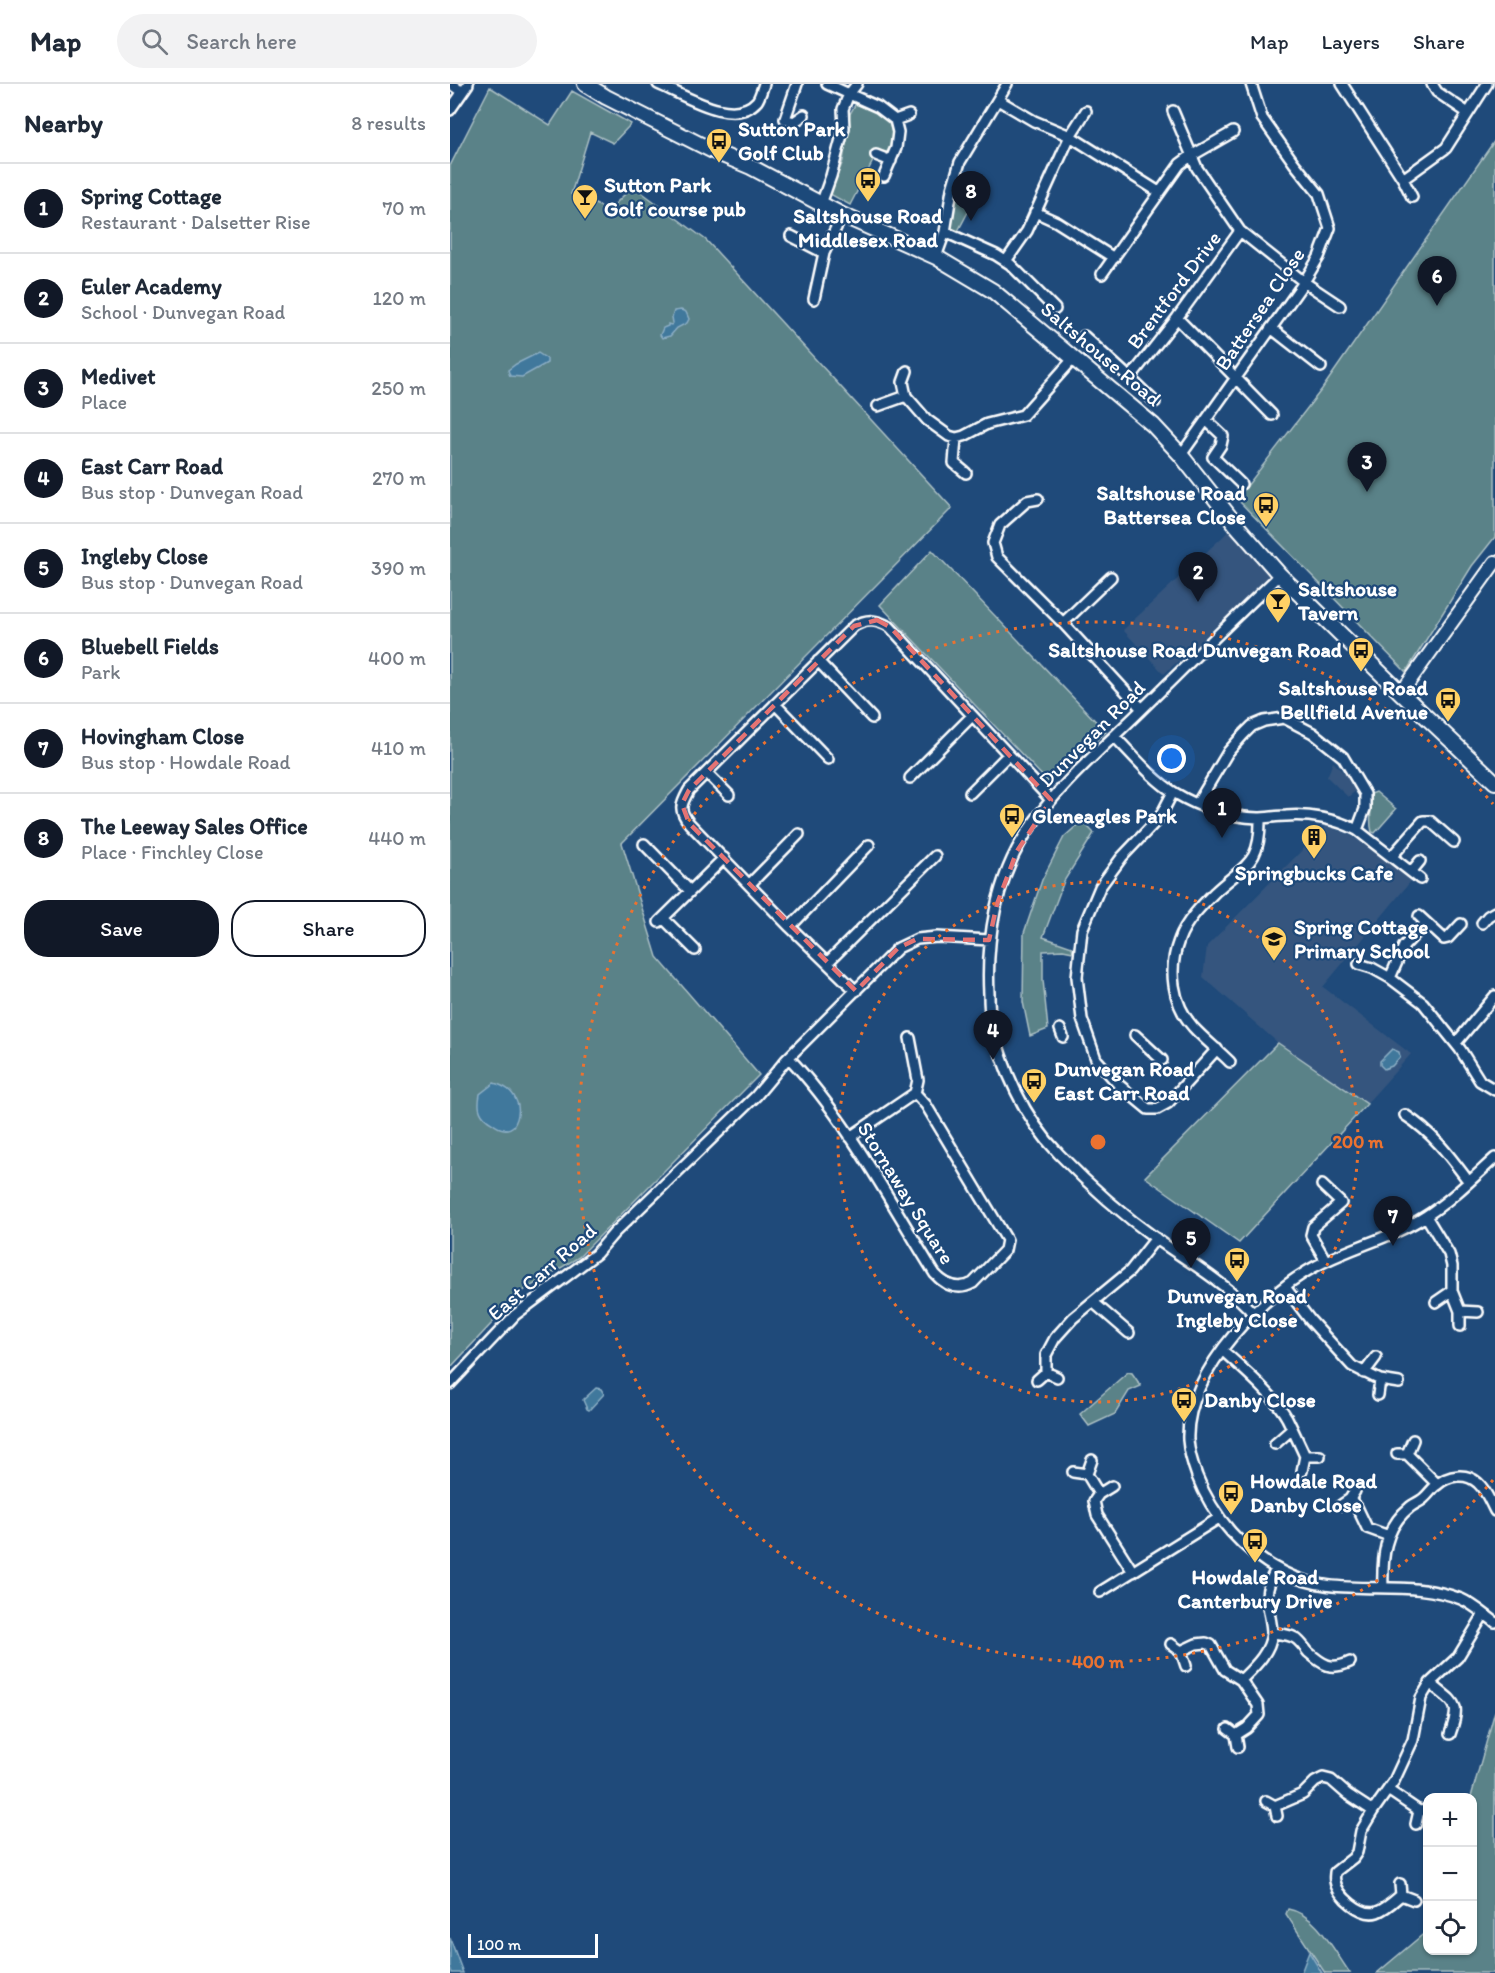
<!DOCTYPE html>
<html lang="en">
<head>
<meta charset="utf-8">
<style>
	body { margin:0; font-family:Itim,sans-serif; background:#f2f2f3; color:#1f2937 }
	.controls { position:absolute; right:18px; bottom:18px; display:grid; overflow:hidden; border-radius:12px; box-shadow:0 2px 4px #0004 }
	.controls button { width:54px; height:54px; display:grid; place-items:center; padding:0; border:0; border-bottom:2px solid #e0e1e3; background:#fff; color:#1f2937; font:30px sans-serif }
	.scale { position:absolute; left:18px; bottom:15px; width:130px; box-sizing:border-box; padding-left:6px; border:3px solid #fff; border-top:0; font-size:16px; line-height:21px; white-space:nowrap; color:#fff; -webkit-text-stroke:4px #1f4a7a; paint-order:stroke }
	.you { position:absolute; left:722px; top:675px; width:21px; height:21px; margin:-15px; border:4px solid #fff; border-radius:50%; background:#1a73e8; box-shadow:0 0 0 9px #1a73e833 }
	.badge { display:grid; place-items:center; width:39px; height:39px; border-radius:50%; background:#111827; color:#fff; font-size:20px; font-weight:700 }
	.pin { position:absolute; translate:-50% -50px; filter:drop-shadow(0 2px 3px #0008) }
	.pin::after { content:''; position:absolute; top:32px; width:21px; height:18px; background:inherit; clip-path:polygon(0 0,100% 0,50% 100%) }
	.list { margin:0; padding:0; list-style:none }
	h2 { display:flex; justify-content:space-between; align-items:center; height:78px; margin:0; padding:0 24px; font-size:26px }
	h2 small { font-size:20px; font-weight:400; color:#747a83 }
	.list li { display:grid; grid-template-columns:39px 1fr auto; gap:18px; align-items:center; box-sizing:border-box; height:90px; padding:0 24px; border-top:2px solid #e0e1e3 }
	.list b { display:block; font-size:22px; white-space:nowrap }
	.list p { margin:0; font-size:20px; white-space:nowrap; color:#747a83 }
	.list em { font-size:20px; font-style:normal; color:#747a83 }
	.actions { display:flex; gap:12px; padding:18px 24px }
	.actions a { flex:1; padding:14px 0; border:2px solid #111827; border-radius:24px; text-align:center; font-size:21px; color:#111827 }
	.actions .main { background:#111827; color:#fff }
	.icon { flex:none; width:33px; height:33px; fill:none; stroke:currentColor; stroke-width:2; stroke-linecap:round; stroke-linejoin:round }
	.map { position:relative; flex:none; width:1045px; height:1889px; overflow:hidden }
	header { display:flex; align-items:center; gap:36px; box-sizing:border-box; height:84px; padding:0 30px; background:#fff; border-bottom:2px solid #e0e1e3 }
	header strong { font-size:28px }
	nav { display:flex; gap:33px; margin-inline-start:auto; font-size:21px }
	.search { width:420px; height:54px; background:#f2f2f3; display:flex; align-items:center; gap:15px; box-sizing:border-box; padding:0 21px; border-radius:33px; color:#747a83; font-size:22px }
	main { display:flex }
	aside { flex:1; background:#fff }
	.map>svg:first-child { display:block }
	.built { fill:#34557e }
	.green { fill:#5a8288; stroke:#acc0c4; stroke-width:1.5 }
	.water { fill:#40789c; stroke:#8caec4; stroke-width:1.5 }
	.lines { fill:none; stroke-linecap:round; stroke-linejoin:round }
	.minor-casing { stroke:#fff; stroke-width:14 }
	.tertiary-casing { stroke:#fff; stroke-width:16 }
	.secondary-casing { stroke:#fff; stroke-width:18 }
	.minor { stroke:#1f4a7a; stroke-width:9 }
	.tertiary { stroke:#1f4a7a; stroke-width:12 }
	.secondary { stroke:#1f4a7a; stroke-width:14 }
	.marked { fill:none; stroke:#e47373; stroke-width:4.5; stroke-dasharray:12 8; stroke-linejoin:round }
	.ring { fill:none; stroke:#eb7230; stroke-width:3; stroke-dasharray:3 6 }
	.labels { text-anchor:middle; stroke-width:4.5; stroke-linejoin:round; paint-order:stroke }
	.poi-label { font-size:21px; font-weight:bold; fill:#fff; stroke:#1f4a7a; text-anchor:start }
	.street-label { font-size:21px; fill:#fff; stroke:#1f4a7a }
	.centre { fill:#eb7230; stroke:#1f4a7a; stroke-width:3 }
	.ring-label { font-size:18px; text-anchor:middle; font-weight:bold; fill:#eb7230; stroke:#1f4a7a; stroke-width:4.5; stroke-linejoin:round; paint-order:stroke }
</style>
</head>
<body>
<header>
<strong>Map</strong>
<div class="search"><svg class="icon" aria-label="search" viewBox="0 0 24 24"><circle cx="10" cy="10" r="6"/><path d="M15 15l6 6"/></svg>Search here</div>
<nav><a>Map</a><a>Layers</a><a>Share</a></nav>
</header>
<main>
<aside>
<h2>Nearby<small>8 results</small></h2>
<ul class="list">
<li><span class="badge">1</span><div><b>Spring Cottage</b><p>Restaurant · Dalsetter Rise</p></div><em>70 m</em></li>
<li><span class="badge">2</span><div><b>Euler Academy</b><p>School · Dunvegan Road</p></div><em>120 m</em></li>
<li><span class="badge">3</span><div><b>Medivet</b><p>Place</p></div><em>250 m</em></li>
<li><span class="badge">4</span><div><b>East Carr Road</b><p>Bus stop · Dunvegan Road</p></div><em>270 m</em></li>
<li><span class="badge">5</span><div><b>Ingleby Close</b><p>Bus stop · Dunvegan Road</p></div><em>390 m</em></li>
<li><span class="badge">6</span><div><b>Bluebell Fields</b><p>Park</p></div><em>400 m</em></li>
<li><span class="badge">7</span><div><b>Hovingham Close</b><p>Bus stop · Howdale Road</p></div><em>410 m</em></li>
<li><span class="badge">8</span><div><b>The Leeway Sales Office</b><p>Place · Finchley Close</p></div><em>440 m</em></li>
</ul>
<div class="actions"><a class="main">Save</a><a>Share</a></div>
</aside>
<div class="map">
<svg width="1045" height="1889" viewBox="0 0 1045 1889">
	<rect width="100%" height="100%" fill="#1f4a7a"/>
	<filter id="ink" filterUnits="userSpaceOnUse"><feTurbulence type="fractalNoise" baseFrequency=".0167" numOctaves="2"/><feDisplacementMap in="SourceGraphic" scale="12" xChannelSelector="R" yChannelSelector="G"/><feConvolveMatrix kernelMatrix="1 2 1 2 8 2 1 2 1" color-interpolation-filters="sRGB"/></filter>
	<g filter="url(#ink)">
		<path class="built" d="M 783,443 L 824,490 L 714,590 L 673,546 Z
			M 883,678 L 905,700 L 907,706 L 898,713 L 877,693 Z
			M 876,742 L 896,749 L 924,765 L 961,797 L 873,903 L 961,970 L 916,1020 L 828,959 L 753,893 L 757,862 Z"/>
		<path class="green" d="M 40,3 L 100,41 L 122,7 L 181,40 L 163,59 L 140,48 L 121,110 L 159,126 L 183,102 L 256,156 L 502,424 L 172,759 L 207,873 L 309,991 L 129,1173 L 71,1208 L 0,1284 L 0,82 Z
			M 410,20 C 434,24 450,44 437,68 L 426,66 L 421,75 L 423,77 L 400,121 L 380,110 L 393,77 L 400,30 L 405,21 Z
			M 1045,56 L 1045,453 L 1022,482 L 956,588 L 787,415 L 872,305 Z
			M 508,105 L 527,111 L 508,147 L 501,146 Z
			M 482,466 L 656,648 L 598,698 L 430,521 Z
			M 926,708 L 946,725 L 925,749 L 922,748 C 918,733 923,724 921,710 Z
			M 632,737 L 644,749 L 614,797 L 593,853 L 622,863 L 623,868 L 613,866 L 593,867 L 593,896 L 598,945 L 580,952 L 573,918 L 574,849 L 592,796 L 614,753 Z
			M 828,959 L 917,1020 L 789,1159 L 695,1093 Z
			M 678,1288 L 682,1289 L 691,1302 L 679,1307 L 665,1330 L 639,1342 L 630,1330 Z
			M 1045,1627 L 1045,1889 L 927,1889 L 977,1847 L 978,1866 L 1022,1866 L 1022,1714 L 1021,1713 Z
			M 838,1825 C 867,1830 884,1867 900,1889 L 875,1889 L 836,1830 Z"/>
		<path class="water" d="M 231,226 L 236,228 L 239,235 L 237,239 L 227,244 L 220,252 L 212,254 L 210,251 L 213,244 L 218,242 L 218,240 L 221,241 L 223,239 L 222,233 L 224,227 Z
			M 88,269 L 97,275 L 97,279 L 72,293 L 60,292 L 58,286 L 66,280 Z
			M 942,965 L 949,968 L 950,973 L 942,982 L 934,985 L 930,981 L 930,977 Z
			M 44,999 C 54,1002 62,1006 66,1016 C 71,1025 68,1047 54,1045 C 48,1045 42,1039 37,1036 C 28,1029 28,1021 30,1010 Z
			M 146,1304 L 151,1305 L 154,1310 L 139,1326 L 137,1325 L 133,1316 Z
			M 0,1854 L 13,1889 L 2,1889 L 0,1883 Z
			M 859,1868 L 872,1889 L 851,1889 Z"/>
		<g class="lines">
			<g class="minor-casing">
				<path id="minor" d="M 1,0 L 12,8
					M 208,0 C 233,10 283,44 307,17 C 310,13 312,5 314,0
					M 347,0 L 335,35 L 344,38 L 354,31
					M 377,0 L 428,23 L 445,36 L 448,48 L 446,64 L 434,92
					M 892,0 L 953,95 L 996,64 L 1037,0
					M 982,0 L 987,8 L 1018,29
					M 548,16 L 584,37 L 620,52 L 709,108
					M 0,26 L 18,0
					M 723,27 L 747,84 L 790,147 L 854,198 L 890,222
					M 445,36 L 459,31
					M 426,71 L 441,77
					M 953,95 L 962,113
					M 371,120 L 381,92 L 394,44 L 393,25 L 399,10 L 407,0
					M 585,128 L 607,138 L 664,174
					M 495,148 L 546,171 L 560,180 L 605,225
					M 341,152 L 374,169
					M 486,173 L 495,148 L 502,105 L 510,78 L 557,0
					M 556,177 L 577,147 L 620,52 L 636,27
					M 652,190 L 730,80 L 741,72 L 783,48
					M 364,215 L 374,169 L 392,131
					M 727,234 L 822,331
					M 821,244 L 871,283
					M 634,252 L 680,294 L 727,234 L 790,147
					M 457,287 L 453,298 L 456,312 L 477,336 L 499,352 L 506,354 L 514,352 L 537,340 L 573,331 L 623,275
					M 680,294 L 705,318
					M 428,322 L 456,312
					M 756,336 L 773,352 L 771,361 L 763,373 L 791,400
					M 506,354 L 504,379 L 516,389
					M 731,371 L 854,198 L 869,173 L 880,144 L 869,110 L 844,79 L 812,34 L 801,0
					M 588,415 L 577,417 L 550,441 L 543,459 L 547,473 L 613,539
					M 661,493 L 613,539 L 692,625
					M 368,577 L 422,634
					M 325,620 L 378,675
					M 664,652 C 682,670 703,696 725,709 C 750,724 779,733 808,734 C 817,734 827,732 836,732 C 859,730 886,735 907,746 L 970,795
					M 257,689 L 279,711
					M 460,694 L 522,632
					M 723,708 L 710,733 L 672,773 L 650,803 L 632,846 L 627,893 L 632,935 L 646,975 L 669,1001 L 698,1025 L 707,1025 L 718,1019 L 767,965
					M 520,709 L 558,671
					M 747,720 L 778,668 L 793,651 L 802,642 L 814,637 L 834,634 L 863,649 L 893,673 L 915,710 L 915,725 L 907,746
					M 194,760 L 240,807
					M 942,772 L 973,737 L 980,737 L 1004,758
					M 961,788 L 970,777
					M 300,800 L 349,750
					M 969,832 L 994,855 L 998,854 L 1011,840
					M 213,834 L 245,866
					M 209,838 L 274,774
					M 976,839 L 954,862 L 940,894 L 973,919 L 1010,965 L 1030,997 L 1045,1006
					M 1032,839 L 1038,832 L 1045,828
					M 340,843 L 419,761
					M 377,879 L 485,772
					M 909,880 L 922,884 L 940,894
					M 406,907 L 340,843 L 239,739 C 228,725 231,721 239,706 L 404,542 C 418,534 427,536 440,543 L 601,716
					M 610,945 L 613,953
					M 685,951 L 712,976
					M 1006,959 L 1045,912
					M 339,974 C 397,1035 440,1118 485,1190 C 496,1202 509,1207 523,1199 L 555,1166 L 557,1156 L 476,1021 L 465,1009
					M 780,978 C 768,966 754,955 743,943 C 722,919 718,885 729,856 C 735,838 752,821 765,808 C 795,780 811,781 810,734
					M 955,1031 C 983,1049 999,1071 1019,1098
					M 400,1053 L 465,1009 L 468,996 L 460,954
					M 1045,1074 C 1023,1094 1001,1116 976,1132 C 945,1152 909,1161 876,1177 C 817,1204 735,1287 738,1356 C 739,1369 743,1381 747,1392 C 763,1433 793,1468 833,1488 C 888,1517 954,1492 1011,1515 C 1023,1520 1034,1530 1045,1538
					M 872,1101 L 891,1119 L 863,1143 L 861,1151 L 876,1177
					M 976,1132 L 999,1170 L 1002,1182 L 1002,1207 L 1010,1227 L 1010,1242
					M 835,1203 L 860,1236 L 902,1282 L 930,1296 L 949,1299
					M 643,1218 L 679,1249
					M 986,1218 L 1002,1207
					M 1010,1227 L 1028,1228
					M 803,1229 C 793,1219 783,1208 771,1200 C 751,1184 729,1171 708,1156 C 673,1131 639,1101 609,1070 C 574,1034 551,983 541,934 C 539,926 539,918 539,910 C 536,855 546,795 577,748 C 606,704 647,669 685,632 C 733,585 781,537 830,491
					M 772,1266 C 791,1283 825,1312 837,1334 C 843,1346 849,1359 855,1372
					M 596,1288 L 596,1271 L 605,1254 L 623,1234 L 680,1187 L 706,1154
					M 914,1289 L 926,1273
					M 587,1296 L 596,1288 L 607,1293
					M 0,1300 L 65,1231 L 146,1170 L 164,1149 L 306,1012 L 336,976 L 448,864 L 467,855 L 487,853 L 539,856
					M 928,1311 L 930,1296
					M 825,1360 L 841,1346
					M 947,1370 L 957,1370 L 963,1356
					M 957,1370 L 987,1400
					M 852,1387 L 855,1372 L 870,1372
					M 623,1388 L 637,1390 L 642,1376
					M 637,1390 L 649,1410
					M 662,1402 L 649,1410 L 644,1417 L 647,1431 L 683,1488
					M 900,1415 L 907,1423 L 917,1444 L 939,1452
					M 891,1421 L 900,1415 L 905,1407
					M 933,1504 C 932,1475 934,1444 959,1424 C 963,1420 970,1418 974,1414 C 979,1410 982,1404 987,1401 C 998,1391 1016,1388 1028,1399 C 1036,1406 1040,1418 1045,1427
					M 650,1508 L 769,1434
					M 822,1549 C 830,1550 838,1550 845,1554 C 850,1557 854,1563 858,1568 C 873,1581 881,1587 900,1578
					M 721,1560 L 731,1567 L 736,1582
					M 731,1567 L 746,1560 L 756,1559 L 761,1561 L 775,1586 L 791,1596 L 808,1621 L 809,1631 L 797,1644 L 786,1651
					M 791,1596 C 804,1583 820,1569 822,1549 C 822,1537 817,1524 817,1512 C 817,1502 822,1493 826,1485
					M 980,1599 C 1004,1620 1012,1617 1000,1650
					M 778,1645 L 786,1651 L 788,1663
					M 938,1706 L 969,1727
					M 816,1717 L 825,1722 L 827,1732
					M 825,1722 L 853,1710 L 865,1698 L 873,1694 L 881,1696 L 897,1710 L 923,1727
					M 966,1740 L 969,1727 L 978,1726
					M 950,1800 L 951,1811 L 964,1816
					M 951,1811 C 944,1817 936,1825 927,1828 C 912,1833 887,1812 885,1797 C 884,1794 885,1791 885,1788 L 903,1774 L 907,1768 L 911,1747 L 923,1727 L 944,1697 L 963,1656 L 971,1614 L 980,1599 L 1008,1573 L 1034,1530"/>
			</g>
			<g class="tertiary-casing">
				<path id="tertiary" d="M 951,609 L 1045,478"/>
			</g>
			<g class="secondary-casing">
				<path id="secondary" d="M 135,0 L 156,13 L 265,68 L 301,83 L 392,131 L 486,173 L 543,207 L 703,341 L 730,370 L 787,442 L 830,491 L 951,609 L 1045,698"/>
			</g>
			<use href="#minor" class="minor"/>
			<use href="#tertiary" class="tertiary"/>
			<use href="#secondary" class="secondary"/>
		</g>
	</g>
	<path class="marked" d="M 427,536 L 440,543 L 601,716 L 567,767 L 547,820 L 539,856 L 467,855 L 448,864 L 406,907 L 239,739 L 232,720 L 239,706 L 404,542 Z"/>
	<g class="ring">
		<circle cx="648" cy="1058" r="260"/>
		<path d="M1043 1396A520 520 0 1 1 1043 720"/>
	</g>
	<defs>
		<g id="bus-pin" transform="scale(1.35)"><path d="M0 17L-7.5 6A9.5 9.5 0 1 1 7.5 6Z" fill="#ffd166" stroke="#1f4a7a"/><path d="M-5-6H5V4H4V6H2V4H-2V6H-4V4H-5ZM-3.5-4V0h7V-4ZM-3.5 1.2v1.5H-2V1.2ZM2 1.2v1.5H3.5V1.2Z" fill="#111"/></g>
		<g id="bar-pin" transform="scale(1.35)"><path d="M0 17L-7.5 6A9.5 9.5 0 1 1 7.5 6Z" fill="#ffd166" stroke="#1f4a7a"/><path d="M-6-5H6L.8 .8V4.5H3.5V6h-7V4.5H-.8V.8Z" fill="#111"/></g>
		<g id="building-pin" transform="scale(1.35)"><path d="M0 17L-7.5 6A9.5 9.5 0 1 1 7.5 6Z" fill="#ffd166" stroke="#1f4a7a"/><path d="M-4-6H4V6H1V3H-1V6H-4ZM-2.5-4.3h1.7v1.8h-1.7ZM.8-4.3h1.7v1.8H.8ZM-2.5-1h1.7V.8h-1.7ZM.8-1h1.7V.8H.8Z" fill="#111"/></g>
		<g id="school-pin" transform="scale(1.35)"><path d="M0 17L-7.5 6A9.5 9.5 0 1 1 7.5 6Z" fill="#ffd166" stroke="#1f4a7a"/><path d="M0-5L7-2L0 1L-7-2ZM-4 1L0 2.5L4 1V4Q0 6-4 4Z" fill="#111"/></g>
	</defs>
	<g fill-rule="evenodd">
		<use href="#bus-pin" x="269" y="57"/>
		<use href="#bus-pin" x="418" y="96"/>
		<use href="#bar-pin" x="135" y="113"/>
		<use href="#bus-pin" x="816" y="421"/>
		<use href="#bar-pin" x="828" y="517"/>
		<use href="#bus-pin" x="911" y="566"/>
		<use href="#bus-pin" x="998" y="616"/>
		<use href="#bus-pin" x="562" y="732"/>
		<use href="#building-pin" x="864" y="753"/>
		<use href="#school-pin" x="824" y="855"/>
		<use href="#bus-pin" x="584" y="997"/>
		<use href="#bus-pin" x="787" y="1176"/>
		<use href="#bus-pin" x="734" y="1316"/>
		<use href="#bus-pin" x="781" y="1409"/>
		<use href="#bus-pin" x="805" y="1457"/>
	</g>
	<g class="labels">
		<g class="poi-label">
			<text x="288" y="52">Sutton Park<tspan x="288" dy="24">Golf Club</tspan></text>
			<text x="154" y="108">Sutton Park<tspan x="154" dy="24">Golf course pub</tspan></text>
			<text x="418" y="139" text-anchor="middle">Saltshouse Road<tspan x="418" dy="24">Middlesex Road</tspan></text>
			<text x="796" y="416" text-anchor="end">Saltshouse Road<tspan x="796" dy="24">Battersea Close</tspan></text>
			<text x="848" y="512">Saltshouse<tspan x="848" dy="24">Tavern</tspan></text>
			<text x="892" y="573" text-anchor="end">Saltshouse Road Dunvegan Road</text>
			<text x="978" y="611" text-anchor="end">Saltshouse Road<tspan x="978" dy="24">Bellfield Avenue</tspan></text>
			<text x="582" y="739">Gleneagles Park</text>
			<text x="864" y="796" text-anchor="middle">Springbucks Cafe</text>
			<text x="844" y="850">Spring Cottage<tspan x="844" dy="24">Primary School</tspan></text>
			<text x="604" y="992">Dunvegan Road<tspan x="604" dy="24">East Carr Road</tspan></text>
			<text x="787" y="1219" text-anchor="middle">Dunvegan Road<tspan x="787" dy="24">Ingleby Close</tspan></text>
			<text x="754" y="1323">Danby Close</text>
			<text x="800" y="1404">Howdale Road<tspan x="800" dy="24">Danby Close</tspan></text>
			<text x="805" y="1500" text-anchor="middle">Howdale Road<tspan x="805" dy="24">Canterbury Drive</tspan></text>
		</g>
		<g class="street-label">
			<text transform="translate(724 206) rotate(-53)" y="7">Brentford Drive</text>
			<text transform="translate(810 225) rotate(-56)" y="7">Battersea Close</text>
			<text transform="translate(651 270) rotate(40)" y="7">Saltshouse Road</text>
			<text transform="translate(642 650) rotate(-45)" y="7">Dunvegan Road</text>
			<text transform="translate(456 1109) rotate(58)" y="7">Stornaway Square</text>
			<text transform="translate(92 1188) rotate(-41)" y="7">East Carr Road</text>
		</g>
	</g>
	<circle cx="648" cy="1058" r="9" class="centre"/>
	<g class="ring-label">
		<text x="908" y="1064">200 m</text>
		<text x="648" y="1584">400 m</text>
	</g>
</svg>
<div class="controls">
<button>+</button>
<button>−</button>
<button><svg class="icon" aria-label="locate" viewBox="0 0 24 24"><circle cx="12" cy="12" r="6"/><path d="M12 2v4M12 18v4M2 12h4M18 12h4"/></svg></button>
</div>
<div class="scale">100 m</div>
<div class="you"></div>
<div class="pin badge" style="left:772px;top:754px">1</div>
<div class="pin badge" style="left:748px;top:518px">2</div>
<div class="pin badge" style="left:917px;top:408px">3</div>
<div class="pin badge" style="left:543px;top:976px">4</div>
<div class="pin badge" style="left:741px;top:1184px">5</div>
<div class="pin badge" style="left:987px;top:222px">6</div>
<div class="pin badge" style="left:943px;top:1162px">7</div>
<div class="pin badge" style="left:521px;top:137px">8</div>
</div>
</main>
</body>
</html>
